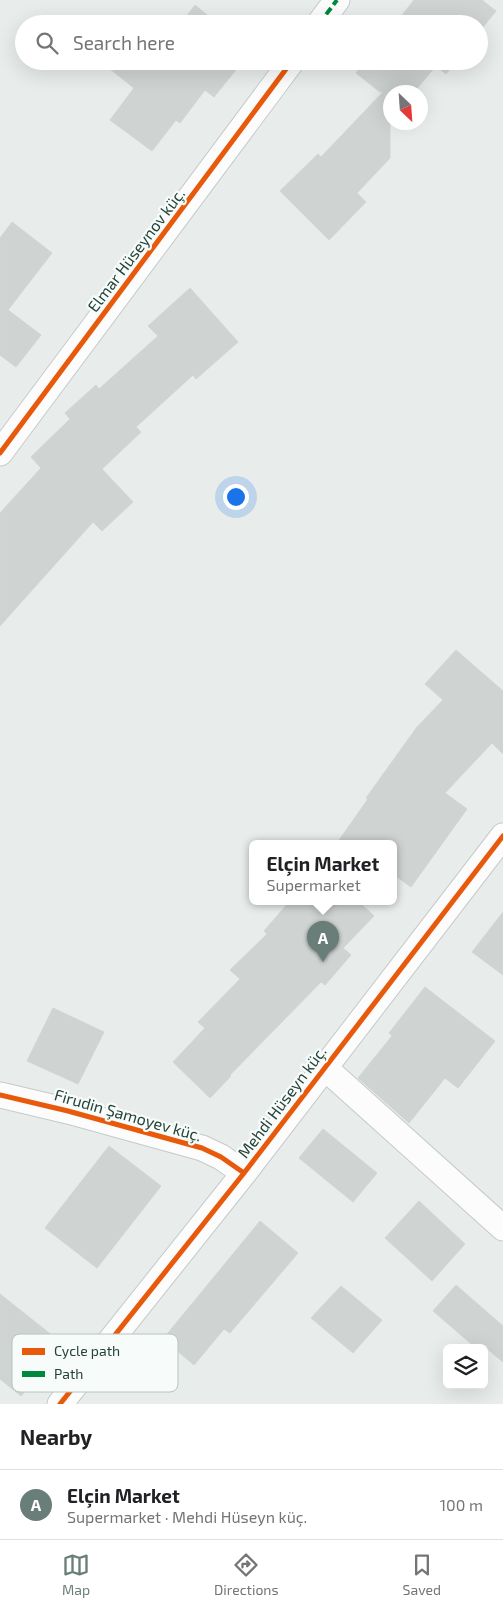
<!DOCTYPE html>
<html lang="en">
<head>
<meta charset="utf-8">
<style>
	body { margin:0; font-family:"Exo 2",sans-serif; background:#f2f2f2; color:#202124 }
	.controls { position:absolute; right:15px; bottom:15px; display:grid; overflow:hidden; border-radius:8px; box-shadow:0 5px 20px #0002 }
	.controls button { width:45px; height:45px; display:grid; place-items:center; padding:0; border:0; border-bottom:1px solid #e0e0e0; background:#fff; color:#202124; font:25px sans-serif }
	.compass { position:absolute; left:383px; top:85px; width:45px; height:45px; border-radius:50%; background:#fff; box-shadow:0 5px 20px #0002; rotate:155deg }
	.you { position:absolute; left:235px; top:496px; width:18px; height:18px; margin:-12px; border:4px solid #fff; border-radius:50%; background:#1a73e8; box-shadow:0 0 0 8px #1a73e833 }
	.badge { display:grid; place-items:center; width:32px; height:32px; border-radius:50%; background:#697e78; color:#fff; font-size:16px; font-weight:700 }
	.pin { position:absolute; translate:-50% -41px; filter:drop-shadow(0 1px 2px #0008) }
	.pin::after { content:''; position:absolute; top:26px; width:18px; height:15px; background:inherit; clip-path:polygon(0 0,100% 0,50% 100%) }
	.popup { position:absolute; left:249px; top:840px; width:148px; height:65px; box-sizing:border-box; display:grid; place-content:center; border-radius:8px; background:#fff; filter:drop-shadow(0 1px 4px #0005); font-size:16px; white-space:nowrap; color:#757577 }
	.popup b { font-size:19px; color:#202124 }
	.popup::after { content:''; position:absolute; left:50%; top:100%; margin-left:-10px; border:10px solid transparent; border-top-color:#fff }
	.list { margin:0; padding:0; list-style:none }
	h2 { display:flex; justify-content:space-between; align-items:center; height:65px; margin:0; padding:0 20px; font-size:21px }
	h2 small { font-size:16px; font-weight:400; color:#757577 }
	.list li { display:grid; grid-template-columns:32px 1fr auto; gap:15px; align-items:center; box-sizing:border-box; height:70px; padding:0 20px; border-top:1px solid #e0e0e0 }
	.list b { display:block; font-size:19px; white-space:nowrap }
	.list p { margin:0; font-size:16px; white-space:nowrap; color:#757577 }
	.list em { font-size:16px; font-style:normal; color:#757577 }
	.icon { flex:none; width:28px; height:28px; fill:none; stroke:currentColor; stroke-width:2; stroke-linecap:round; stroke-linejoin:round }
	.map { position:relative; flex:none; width:503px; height:1404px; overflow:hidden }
	.search { position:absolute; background:#fff; box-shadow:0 5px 20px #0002; left:15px; right:15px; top:15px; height:55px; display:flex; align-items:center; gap:12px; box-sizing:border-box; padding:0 18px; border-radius:28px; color:#757577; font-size:19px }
	.sheet { height:135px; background:#fff }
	nav { display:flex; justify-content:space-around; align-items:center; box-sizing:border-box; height:70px; border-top:1px solid #e0e0e0; background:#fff; font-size:14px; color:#757577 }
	nav a { display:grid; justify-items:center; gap:2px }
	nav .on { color:#697e78 }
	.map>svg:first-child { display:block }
	.building { fill:#cfd4d2; stroke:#d1d6d4 }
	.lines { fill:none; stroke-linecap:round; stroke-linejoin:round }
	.minor-casing { stroke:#c5cac8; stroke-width:27 }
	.minor { stroke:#fcfcfc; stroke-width:25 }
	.quiet { stroke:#00873e; stroke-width:4; stroke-dasharray:8 4; stroke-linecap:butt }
	.cycleway-casing { stroke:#f7fbf9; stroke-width:8 }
	.cycleway { stroke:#e8590c; stroke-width:5 }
	.labels { text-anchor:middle; stroke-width:4.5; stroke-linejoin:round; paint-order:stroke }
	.street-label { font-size:16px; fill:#24423a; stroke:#f7fbf9 }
	.key { fill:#f7fbf9; stroke:#b8c4c0; stroke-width:1 }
	.key-label { font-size:14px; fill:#24423a }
</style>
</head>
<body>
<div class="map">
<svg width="503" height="1404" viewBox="0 0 503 1404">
	<rect width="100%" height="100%" fill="#e8edeb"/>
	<path class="building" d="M 414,0 L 482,0 L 496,11 L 479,32 L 479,24 L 395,24 Z
		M 195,5 L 218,24 L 181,24 Z
		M 100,61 L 243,61 L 214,97 L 205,90 L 180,123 L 176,120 L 152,151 L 110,120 L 134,88 Z
		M 365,61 L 456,61 L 446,74 L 436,66 L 414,92 L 390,92 L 390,158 L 357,193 L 366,202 L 329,240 L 280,191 L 318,154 L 321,157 L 383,92 L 380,92 L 356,73 Z
		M 12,222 L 52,253 L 8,310 L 41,335 L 16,367 L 0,355 L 0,238 Z
		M 190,288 L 238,342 L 196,379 L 193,375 L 136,427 L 141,432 L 102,469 L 133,502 L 102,531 L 93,522 L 0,626 L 0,513 L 41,468 L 31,457 L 70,419 L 65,413 L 96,385 L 99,389 L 158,336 L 148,326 Z
		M 456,650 L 503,691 L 503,754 L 492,743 L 445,793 L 467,809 L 411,887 L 393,874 L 393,843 L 337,843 L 368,799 L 366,798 L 417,727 L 443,700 L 425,684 Z
		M 290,901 L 358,901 L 374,916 L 343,948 L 351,955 L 325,985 L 321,982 L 230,1075 L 231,1076 L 210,1098 L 173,1062 L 205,1028 L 198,1022 L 240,979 L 230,970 L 267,934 L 264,931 Z
		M 503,912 L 503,975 L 472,952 Z
		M 425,987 L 495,1041 L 458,1088 L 445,1078 L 409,1123 L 358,1078 L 392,1036 L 389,1033 Z
		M 53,1008 L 104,1032 L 78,1084 L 27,1061 Z
		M 323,1129 L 377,1173 L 353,1202 L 299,1158 Z
		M 109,1146 L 161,1186 L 97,1268 L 45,1228 Z
		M 419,1201 L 465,1244 L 432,1281 L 385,1238 Z
		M 260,1221 L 298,1253 L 230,1333 L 224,1329 L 194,1365 L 163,1339 Z
		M 456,1285 L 503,1326 L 503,1362 L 486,1348 L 476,1348 L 433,1311 Z
		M 341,1286 L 382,1320 L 353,1353 L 311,1318 Z
		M 0,1294 L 63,1344 L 21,1396 L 0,1379 Z"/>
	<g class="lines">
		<g class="minor-casing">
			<path id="minor" d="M 319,24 L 337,0
				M 0,453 L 292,61
				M 324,1067 L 503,1228
				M 0,1095 L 68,1111 L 202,1148 L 221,1157 L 244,1173
				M 60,1404 L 244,1173 L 503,836"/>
		</g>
		<use href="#minor" class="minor"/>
		<path class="quiet" d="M 319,24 L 337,0"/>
		<g class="cycleway-casing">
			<path id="cycleway" d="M 0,453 L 292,61
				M 0,1095 L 68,1111 L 202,1148 L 221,1157 L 244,1173
				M 60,1404 L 244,1173 L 503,836"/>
		</g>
		<use href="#cycleway" class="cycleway"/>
	</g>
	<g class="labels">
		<g class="street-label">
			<text transform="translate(136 250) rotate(-53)" y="6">Elmar Hüseynov küç.</text>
			<text transform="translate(282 1102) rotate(-53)" y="6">Mehdi Hüseyn küç.</text>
			<text transform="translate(128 1115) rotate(16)" y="6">Firudin Şamoyev küç.</text>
		</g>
	</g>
	<rect x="12" y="1334" width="166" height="58" rx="8" class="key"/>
	<rect x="22" y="1348" width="23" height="7" fill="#e8590c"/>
	<rect x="22" y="1371" width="23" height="6" fill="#00873e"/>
	<g class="key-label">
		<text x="54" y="1356">Cycle path</text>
		<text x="54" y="1379">Path</text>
	</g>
</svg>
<div class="controls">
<button><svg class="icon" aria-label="layers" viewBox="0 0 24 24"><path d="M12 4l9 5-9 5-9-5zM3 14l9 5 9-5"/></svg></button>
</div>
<svg class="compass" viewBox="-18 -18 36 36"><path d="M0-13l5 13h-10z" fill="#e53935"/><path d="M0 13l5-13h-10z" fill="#757577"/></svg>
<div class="you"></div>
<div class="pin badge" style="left:323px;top:962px">A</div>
<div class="popup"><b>Elçin Market</b>Supermarket</div>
<div class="search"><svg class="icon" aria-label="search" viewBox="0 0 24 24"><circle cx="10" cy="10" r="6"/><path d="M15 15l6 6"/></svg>Search here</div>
</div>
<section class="sheet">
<h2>Nearby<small></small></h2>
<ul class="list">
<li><span class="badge">A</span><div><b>Elçin Market</b><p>Supermarket · Mehdi Hüseyn küç.</p></div><em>100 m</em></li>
</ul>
</section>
<nav>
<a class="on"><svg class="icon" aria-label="map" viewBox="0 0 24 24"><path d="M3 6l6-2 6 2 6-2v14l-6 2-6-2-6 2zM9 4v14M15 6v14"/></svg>Map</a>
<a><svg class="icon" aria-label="directions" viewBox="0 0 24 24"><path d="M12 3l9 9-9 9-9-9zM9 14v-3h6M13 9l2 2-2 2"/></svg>Directions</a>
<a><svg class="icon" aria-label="saved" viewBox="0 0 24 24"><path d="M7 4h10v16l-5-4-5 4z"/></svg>Saved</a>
</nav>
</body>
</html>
